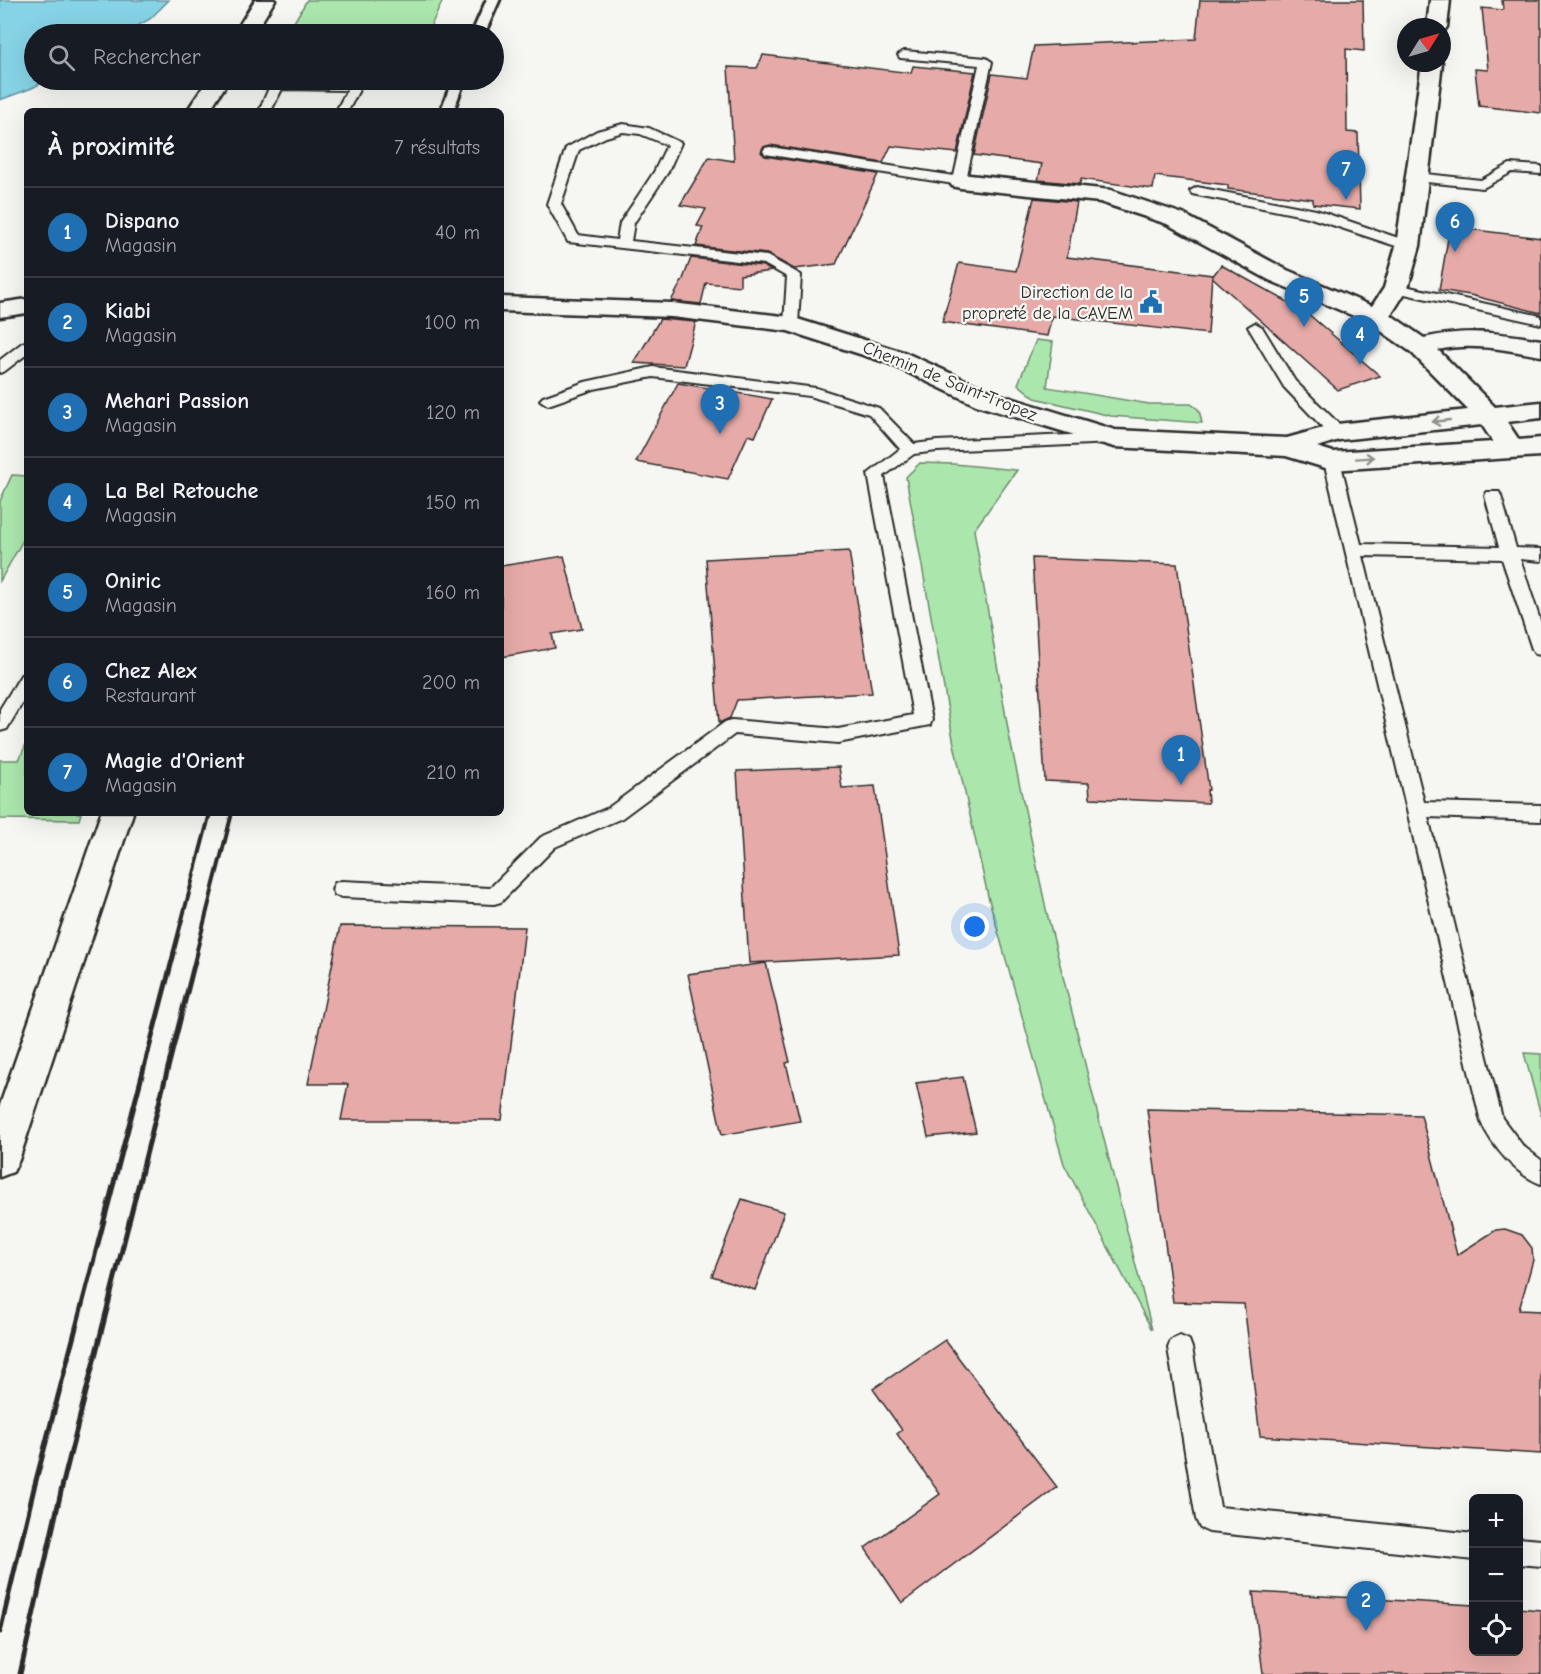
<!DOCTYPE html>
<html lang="fr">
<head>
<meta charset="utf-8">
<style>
	body { margin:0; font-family:"Comic Neue",sans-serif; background:#20242c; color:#f1f3f6 }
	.controls { position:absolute; right:18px; bottom:18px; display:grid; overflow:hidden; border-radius:9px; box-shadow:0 6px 24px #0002 }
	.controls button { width:54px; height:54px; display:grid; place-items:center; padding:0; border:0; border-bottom:2px solid #363941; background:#171b24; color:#f1f3f6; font:30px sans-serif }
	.compass { position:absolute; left:1397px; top:18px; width:54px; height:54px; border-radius:50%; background:#171b24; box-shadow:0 6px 24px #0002; rotate:53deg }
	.you { position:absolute; left:975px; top:927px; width:21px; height:21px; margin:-15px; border:4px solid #fff; border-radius:50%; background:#1a73e8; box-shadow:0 0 0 9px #1a73e833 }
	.badge { display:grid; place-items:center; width:39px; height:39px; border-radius:50%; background:#1f6fb2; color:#fff; font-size:20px; font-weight:700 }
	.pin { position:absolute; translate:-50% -50px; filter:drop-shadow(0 2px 3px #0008) }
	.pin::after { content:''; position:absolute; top:32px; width:21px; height:18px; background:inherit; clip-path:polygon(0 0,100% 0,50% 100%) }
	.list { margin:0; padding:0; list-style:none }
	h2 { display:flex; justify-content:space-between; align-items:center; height:78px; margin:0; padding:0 24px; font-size:26px }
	h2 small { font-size:20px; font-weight:400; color:#9ea1a6 }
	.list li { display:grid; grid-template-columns:39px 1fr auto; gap:18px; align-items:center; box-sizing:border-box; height:90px; padding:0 24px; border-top:2px solid #363941 }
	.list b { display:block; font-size:22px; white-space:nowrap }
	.list p { margin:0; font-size:20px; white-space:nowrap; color:#9ea1a6 }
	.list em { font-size:20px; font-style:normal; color:#9ea1a6 }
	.icon { flex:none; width:33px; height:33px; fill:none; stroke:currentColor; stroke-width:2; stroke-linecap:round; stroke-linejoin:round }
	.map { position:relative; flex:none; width:1541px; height:1674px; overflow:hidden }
	.search { position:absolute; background:#171b24; box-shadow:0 6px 24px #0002; left:24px; top:24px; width:480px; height:66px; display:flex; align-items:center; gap:15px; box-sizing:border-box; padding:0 21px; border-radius:33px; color:#9ea1a6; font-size:22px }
	.panel { position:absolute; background:#171b24; box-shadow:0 6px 24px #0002; left:24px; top:108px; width:480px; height:708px; border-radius:9px }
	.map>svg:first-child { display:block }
	.green { fill:#abe7ad; stroke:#6b896c; stroke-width:1.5 }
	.water { fill:#86d3e6; stroke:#62909b; stroke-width:1.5 }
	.building { fill:#e6aba8; stroke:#2b2b2b; stroke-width:1.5 }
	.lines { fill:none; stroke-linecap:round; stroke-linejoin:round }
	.service-casing { stroke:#2b2b2b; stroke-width:4 }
	.minor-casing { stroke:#2b2b2b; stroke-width:5 }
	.service { fill:#f6f6f2; fill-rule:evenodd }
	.minor { fill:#f6f6f2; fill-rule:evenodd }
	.rail-far2 { stroke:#2b2b2b; stroke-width:3 }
	.rail-far1 { stroke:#2b2b2b; stroke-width:4 }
	.rail { stroke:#2b2b2b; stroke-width:5 }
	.oneway { stroke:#90908e }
	.labels { text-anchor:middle; stroke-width:4.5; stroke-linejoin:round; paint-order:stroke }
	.far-poi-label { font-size:18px; fill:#2b2b2b; stroke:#f6f6f2; text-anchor:end }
	.far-street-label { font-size:18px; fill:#2b2b2b; stroke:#f6f6f2 }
</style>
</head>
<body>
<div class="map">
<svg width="1541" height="1674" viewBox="0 0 1541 1674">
	<rect width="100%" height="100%" fill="#f6f6f2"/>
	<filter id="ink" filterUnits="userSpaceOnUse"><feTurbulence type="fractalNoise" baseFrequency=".0167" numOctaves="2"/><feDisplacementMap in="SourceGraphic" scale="12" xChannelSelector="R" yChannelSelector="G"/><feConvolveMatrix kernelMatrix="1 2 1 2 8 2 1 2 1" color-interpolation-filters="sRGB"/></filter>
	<g filter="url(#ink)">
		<path class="green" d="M 307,0 L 443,0 L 427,34 L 287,34 Z
			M 1036,340 L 1053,342 L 1047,387 L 1149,404 L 1191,404 L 1199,410 L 1202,423 L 1111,416 L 1035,398 L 1018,384 Z
			M 920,463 L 954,464 L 1017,470 L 974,530 L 1009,735 L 1046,909 L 1152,1330 L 1064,1164 L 988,896 L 954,744 L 906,477 Z
			M 12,475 L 27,476 L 27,533 L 0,581 L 0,501 Z
			M 27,742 L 27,813 L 81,813 L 79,820 L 0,819 L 0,760 L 19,760 Z
			M 1524,1053 L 1541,1054 L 1541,1115 Z"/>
		<path class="water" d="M 0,0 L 169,0 L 150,19 L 123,34 L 34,34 L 34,80 L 47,80 L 32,88 L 0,100 Z"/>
		<path class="building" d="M 1200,0 L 1363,0 L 1364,51 L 1346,49 L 1347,132 L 1358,133 L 1360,209 L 1313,204 L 1313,199 L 1228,189 L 1228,185 L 1155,176 L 1153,189 L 1081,179 L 1080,184 L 1038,180 L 1042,164 L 974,155 L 992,74 L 1027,78 L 1034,46 L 1196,39 Z
			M 1502,0 L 1541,0 L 1541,113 L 1479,106 L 1475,69 L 1488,70 L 1482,8 L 1503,10 Z
			M 763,55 L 911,73 L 913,66 L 975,72 L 957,153 L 891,146 L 883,163 L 770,145 L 763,147 L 761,152 L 765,156 L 878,174 L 836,264 L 794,269 L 767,254 L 696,246 L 703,227 L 697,226 L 706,209 L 680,205 L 709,157 L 734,161 L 728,67 L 757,68 Z
			M 1034,198 L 1077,202 L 1067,257 L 1212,275 L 1208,334 L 1052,316 L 1047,336 L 942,322 L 959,263 L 1016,271 Z
			M 1450,227 L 1541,238 L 1541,313 L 1470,295 L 1439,290 Z
			M 691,258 L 763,266 L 772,271 L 740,275 L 740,286 L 706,283 L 701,304 L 671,301 L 683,279 Z
			M 1221,265 L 1306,312 L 1380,376 L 1338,390 L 1212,277 Z
			M 660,319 L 696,322 L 684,366 L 634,363 Z
			M 678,383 L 772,399 L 755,437 L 748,435 L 728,479 L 636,462 Z
			M 849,551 L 872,693 L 737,700 L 730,718 L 719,723 L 706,559 Z
			M 564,556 L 582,629 L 552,634 L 555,648 L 501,657 L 501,566 Z
			M 1032,558 L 1177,564 L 1209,790 L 1207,790 L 1208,803 L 1090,798 L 1089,783 L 1045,781 Z
			M 839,767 L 842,788 L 875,786 L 899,955 L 749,963 L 737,771 Z
			M 340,926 L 525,927 L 502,1120 L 341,1120 L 348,1084 L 308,1084 Z
			M 766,963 L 790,1062 L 786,1063 L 800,1121 L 722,1135 L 688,974 Z
			M 963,1077 L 976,1132 L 928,1137 L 916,1083 Z
			M 1147,1109 L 1421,1115 L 1457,1255 L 1496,1230 L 1505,1229 L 1522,1235 L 1532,1248 L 1533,1260 L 1519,1310 L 1541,1311 L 1541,1454 L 1260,1436 L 1244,1304 L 1173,1302 Z
			M 742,1199 L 784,1212 L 755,1290 L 712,1276 Z
			M 945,1340 L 1057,1487 L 902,1603 L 865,1548 L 940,1494 L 897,1434 L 902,1430 L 873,1389 Z
			M 1253,1592 L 1473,1605 L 1473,1652 L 1518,1652 L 1518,1608 L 1541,1610 L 1541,1674 L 1263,1674 Z"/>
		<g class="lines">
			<g class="service-casing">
				<path id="service" d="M 904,51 L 986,58 L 992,62 L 965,184 L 960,185 L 765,154 L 763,151 L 765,148 L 770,147 L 954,176 L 979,65 L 900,58 L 898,55 Z
					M 227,80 L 355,82 L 361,86 L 348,111 L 336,111 L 347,90 L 282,89 L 271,111 L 259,111 L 269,88 L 233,84 Z
					M 623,124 L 649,128 L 681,143 L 668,172 L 634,223 L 631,241 L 767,256 L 801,275 L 798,324 L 796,327 L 786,327 L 784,324 L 787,277 L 764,264 L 568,242 L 547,204 L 566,148 L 597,131 ZM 623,132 L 640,134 L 667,145 L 654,172 L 620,223 L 617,240 L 578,235 L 561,204 L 579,150 L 606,137 Z
					M 1510,164 L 1541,166 L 1541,174 L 1512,172 L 1483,188 L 1417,181 L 1410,177 L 1417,173 L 1481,180 Z
					M 1197,187 L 1316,210 L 1413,243 L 1415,246 L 1408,250 L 1308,217 L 1192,194 L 1190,191 Z
					M 1396,284 L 1541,316 L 1541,324 L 1391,291 L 1389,288 Z
					M 1255,323 L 1262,327 L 1295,381 L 1343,428 L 1345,432 L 1343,436 L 1331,436 L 1284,387 L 1248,327 Z
					M 27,341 L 27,354 L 5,371 L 0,373 L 0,360 L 22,343 Z
					M 653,367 L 816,388 L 879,408 L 914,444 L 937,441 L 1113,433 L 1121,438 L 1113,443 L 937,451 L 914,454 L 884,476 L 932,720 L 930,725 L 838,743 L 735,734 L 622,818 L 555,847 L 501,902 L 494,904 L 342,897 L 335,895 L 332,889 L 335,883 L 342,881 L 490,888 L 541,837 L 608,808 L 725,722 L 732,720 L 838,729 L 913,715 L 868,474 L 900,449 L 869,414 L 809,396 L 653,377 L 594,389 L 548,405 L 540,400 L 543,397 L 585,382 Z
					M 1332,456 L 1340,461 L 1361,544 L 1499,547 L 1485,496 L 1487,492 L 1499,492 L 1501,496 L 1516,548 L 1541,549 L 1541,561 L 1520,559 L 1541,623 L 1541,655 L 1535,654 L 1532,649 L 1502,559 L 1363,556 L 1424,802 L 1541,805 L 1541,821 L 1428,817 L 1502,1118 L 1523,1146 L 1541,1160 L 1541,1184 C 1516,1175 1492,1146 1481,1122 L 1324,461 Z
					M 27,673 L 27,695 L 7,729 L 0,731 L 0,709 L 21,675 Z
					M 1180,1336 L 1189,1340 L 1192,1348 L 1220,1507 L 1474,1534 L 1474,1560 L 1209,1532 L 1200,1528 L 1196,1519 L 1168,1348 L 1171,1340 Z
					M 1518,1538 L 1541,1540 L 1541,1566 L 1518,1564 Z"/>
			</g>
			<g class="minor-casing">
				<path id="minor" d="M 255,0 L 275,0 L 254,34 L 234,34 Z
					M 1430,0 L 1450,0 L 1447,27 L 1444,31 L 1442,32 L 1442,27 L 1427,27 Z
					M 1442,62 L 1442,63 L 1420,246 L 1408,288 L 1391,315 L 1424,338 C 1469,328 1497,333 1541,340 L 1541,356 C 1507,350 1472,342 1438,350 L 1495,407 L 1541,402 L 1541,418 L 1507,422 L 1519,440 L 1541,438 L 1541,456 L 1332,470 L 1286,456 L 1114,447 L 976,405 L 888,363 L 788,331 L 672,317 L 501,311 L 501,297 L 672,303 L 791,317 L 906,353 L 994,393 L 1115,430 L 1287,438 L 1337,424 L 1468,410 L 1411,352 L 1368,322 L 1269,280 L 1167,224 L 1100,202 L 960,188 L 952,186 L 949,181 L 952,176 L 960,174 L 1111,190 L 1183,214 L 1287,270 L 1372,306 L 1384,288 L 1396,246 L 1422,63 ZM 1482,425 L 1493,442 L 1333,452 L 1317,447 L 1339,440 Z
					M 208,80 L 229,80 L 209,111 L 187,111 Z
					M 27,299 L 27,313 L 0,317 L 0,303 Z
					M 101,813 L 133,813 L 19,1160 L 13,1172 L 0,1177 L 0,1105 Z"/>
			</g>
			<use href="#service" class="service"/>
			<use href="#minor" class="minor"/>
			<path class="rail-far2" d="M 470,34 L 485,0
				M 486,34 L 501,0
				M 439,111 L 451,80
				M 455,111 L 466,80"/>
			<path class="rail-far1" d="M 173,954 L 210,813
				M 196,954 L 232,813"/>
			<path class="rail" d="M 0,1632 L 34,1488 L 174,953
				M 20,1674 L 62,1487 L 197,953"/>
		</g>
		<defs><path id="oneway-shaft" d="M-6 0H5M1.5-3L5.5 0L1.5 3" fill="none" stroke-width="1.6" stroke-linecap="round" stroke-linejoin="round" transform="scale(1.5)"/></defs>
		<g class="oneway">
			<use href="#oneway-shaft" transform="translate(1441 421) rotate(174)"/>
			<use href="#oneway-shaft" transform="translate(1365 458) rotate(-4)"/>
		</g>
	</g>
	<defs>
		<g id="civic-bare" transform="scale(1.8)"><path d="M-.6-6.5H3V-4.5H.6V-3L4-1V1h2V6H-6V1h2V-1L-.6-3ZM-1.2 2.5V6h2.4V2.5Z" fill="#1f6fb2" stroke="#f6f6f2" stroke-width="2.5" paint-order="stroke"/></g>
	</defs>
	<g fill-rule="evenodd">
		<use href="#civic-bare" x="1151" y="302"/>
	</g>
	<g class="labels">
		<g class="far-poi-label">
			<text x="1133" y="298">Direction de la<tspan x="1133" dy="21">propreté de la CAVEM</tspan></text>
		</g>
		<g class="far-street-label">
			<text transform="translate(950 381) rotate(22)" y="6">Chemin de Saint-Tropez</text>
		</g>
	</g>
</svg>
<div class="controls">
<button>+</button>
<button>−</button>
<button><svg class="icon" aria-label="locate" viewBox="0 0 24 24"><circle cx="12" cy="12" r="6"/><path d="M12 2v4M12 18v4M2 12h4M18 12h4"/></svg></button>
</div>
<svg class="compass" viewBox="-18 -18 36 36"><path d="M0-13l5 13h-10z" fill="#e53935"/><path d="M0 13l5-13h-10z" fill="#9ea1a6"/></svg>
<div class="you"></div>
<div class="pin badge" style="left:1181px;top:785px">1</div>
<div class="pin badge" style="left:1366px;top:1631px">2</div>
<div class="pin badge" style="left:720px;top:434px">3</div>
<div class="pin badge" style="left:1360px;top:365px">4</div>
<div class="pin badge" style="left:1304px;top:327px">5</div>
<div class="pin badge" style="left:1455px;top:252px">6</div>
<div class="pin badge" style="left:1346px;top:200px">7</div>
<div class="search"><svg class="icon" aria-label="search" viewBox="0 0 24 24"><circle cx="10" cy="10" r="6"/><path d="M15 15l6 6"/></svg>Rechercher</div>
<section class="panel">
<h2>À proximité<small>7 résultats</small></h2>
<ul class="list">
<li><span class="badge">1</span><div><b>Dispano</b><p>Magasin</p></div><em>40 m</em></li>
<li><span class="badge">2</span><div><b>Kiabi</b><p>Magasin</p></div><em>100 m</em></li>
<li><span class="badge">3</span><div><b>Mehari Passion</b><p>Magasin</p></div><em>120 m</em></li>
<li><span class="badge">4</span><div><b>La Bel Retouche</b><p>Magasin</p></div><em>150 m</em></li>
<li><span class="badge">5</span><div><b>Oniric</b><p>Magasin</p></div><em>160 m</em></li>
<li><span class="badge">6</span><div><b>Chez Alex</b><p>Restaurant</p></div><em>200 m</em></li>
<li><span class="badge">7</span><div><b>Magie d'Orient</b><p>Magasin</p></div><em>210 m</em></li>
</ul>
</section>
</div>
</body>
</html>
